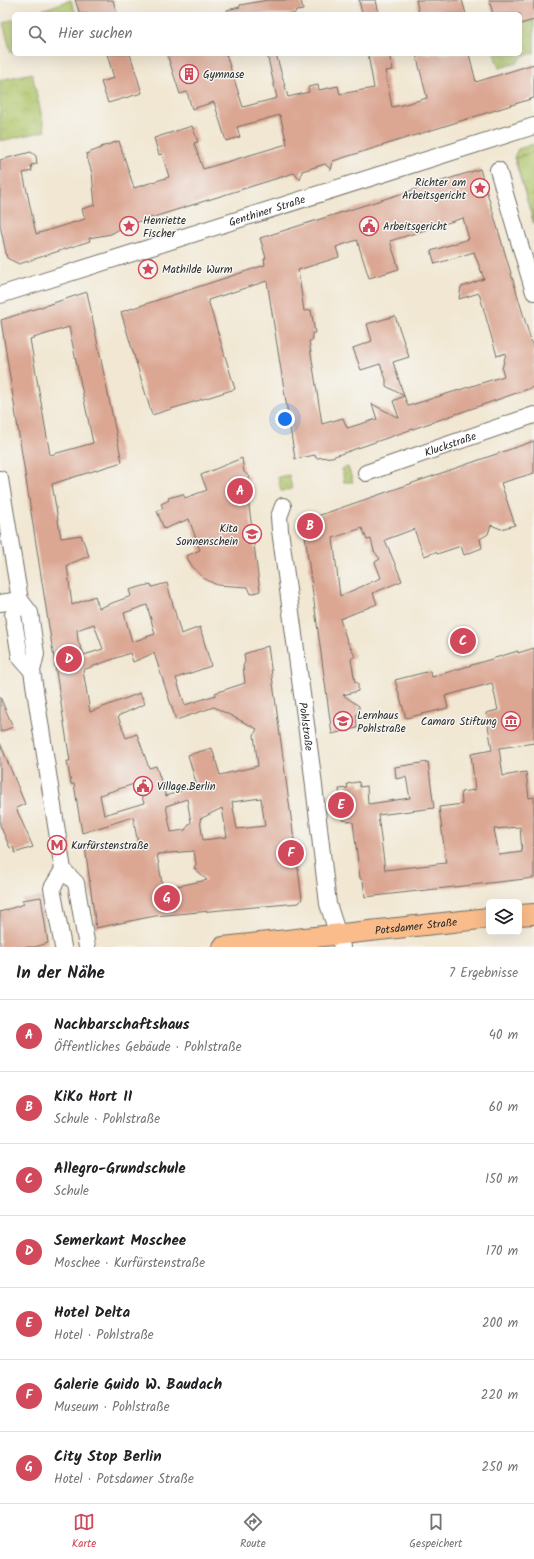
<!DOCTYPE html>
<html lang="de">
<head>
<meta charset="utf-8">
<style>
	body { margin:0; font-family:Kalam,sans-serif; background:#f2f2f2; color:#202124 }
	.controls { position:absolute; right:12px; bottom:12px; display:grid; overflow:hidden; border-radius:6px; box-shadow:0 4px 16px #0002 }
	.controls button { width:36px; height:36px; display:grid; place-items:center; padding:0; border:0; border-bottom:1px solid #e0e0e0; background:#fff; color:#202124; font:20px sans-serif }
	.you { position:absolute; left:285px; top:419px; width:14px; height:14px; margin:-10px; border:3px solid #fff; border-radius:50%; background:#1a73e8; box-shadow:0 0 0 6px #1a73e833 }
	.badge { display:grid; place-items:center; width:26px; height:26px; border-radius:50%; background:#d1495b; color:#fff; font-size:13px; font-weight:700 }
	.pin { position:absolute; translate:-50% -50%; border:2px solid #fff; box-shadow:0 1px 4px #0006 }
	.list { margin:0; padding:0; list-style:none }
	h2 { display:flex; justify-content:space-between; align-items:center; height:52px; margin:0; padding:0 16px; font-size:17px }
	h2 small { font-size:13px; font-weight:400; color:#757577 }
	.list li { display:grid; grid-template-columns:26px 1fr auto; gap:12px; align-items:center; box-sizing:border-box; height:72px; padding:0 16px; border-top:1px solid #e0e0e0 }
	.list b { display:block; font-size:15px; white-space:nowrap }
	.list p { margin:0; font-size:13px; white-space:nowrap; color:#757577 }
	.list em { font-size:13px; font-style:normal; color:#757577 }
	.icon { flex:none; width:22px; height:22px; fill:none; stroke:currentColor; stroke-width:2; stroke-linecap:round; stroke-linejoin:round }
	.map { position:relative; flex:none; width:534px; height:947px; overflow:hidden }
	.search { position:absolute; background:#fff; box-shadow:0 4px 16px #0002; left:12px; right:12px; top:12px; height:44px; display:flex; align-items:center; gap:10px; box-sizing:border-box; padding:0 14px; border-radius:6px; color:#757577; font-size:15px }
	.sheet { height:556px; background:#fff }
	nav { display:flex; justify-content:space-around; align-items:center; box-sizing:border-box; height:56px; border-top:1px solid #e0e0e0; background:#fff; font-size:11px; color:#757577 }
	nav a { display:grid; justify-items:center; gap:2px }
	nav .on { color:#d1495b }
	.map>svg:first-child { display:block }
	.grass { fill:url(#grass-dots); stroke:#6d784a }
	.park { fill:url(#park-crowns); stroke:#6d784a }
	.pitch { fill:#afc569; stroke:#6d784a }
	.building { fill:#dba692; fill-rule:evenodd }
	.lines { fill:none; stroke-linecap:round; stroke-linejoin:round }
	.minor-casing { stroke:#706d65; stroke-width:18 }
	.major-casing { stroke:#706d65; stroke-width:22 }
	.minor { stroke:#fff; stroke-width:16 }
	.major { stroke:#f9bc8a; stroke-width:20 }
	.labels { text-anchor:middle; stroke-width:3; stroke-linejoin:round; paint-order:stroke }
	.poi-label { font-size:11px; fill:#2b2b2b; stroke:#f6f6f2; text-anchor:start }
	.street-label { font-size:11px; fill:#2b2b2b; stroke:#f6f6f2 }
</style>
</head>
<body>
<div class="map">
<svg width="534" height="947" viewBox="0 0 534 947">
	<defs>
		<pattern id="grass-dots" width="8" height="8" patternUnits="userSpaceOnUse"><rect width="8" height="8" fill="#afc569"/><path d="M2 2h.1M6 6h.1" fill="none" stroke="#97a95b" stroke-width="1.8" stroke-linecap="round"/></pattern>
		<pattern id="park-crowns" width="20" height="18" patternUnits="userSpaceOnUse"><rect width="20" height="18" fill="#afc569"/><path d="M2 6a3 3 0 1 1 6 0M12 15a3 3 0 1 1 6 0" fill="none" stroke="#97a95b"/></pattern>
	</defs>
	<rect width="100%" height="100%" fill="#f6f6f2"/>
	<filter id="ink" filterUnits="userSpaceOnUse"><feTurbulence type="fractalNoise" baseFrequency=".025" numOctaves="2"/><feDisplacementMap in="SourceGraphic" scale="8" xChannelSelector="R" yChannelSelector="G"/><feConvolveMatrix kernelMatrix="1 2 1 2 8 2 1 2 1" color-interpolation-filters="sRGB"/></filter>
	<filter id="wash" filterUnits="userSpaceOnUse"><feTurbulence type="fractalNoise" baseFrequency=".012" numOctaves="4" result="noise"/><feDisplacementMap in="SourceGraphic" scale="16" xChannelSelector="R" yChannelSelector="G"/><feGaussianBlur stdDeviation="0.9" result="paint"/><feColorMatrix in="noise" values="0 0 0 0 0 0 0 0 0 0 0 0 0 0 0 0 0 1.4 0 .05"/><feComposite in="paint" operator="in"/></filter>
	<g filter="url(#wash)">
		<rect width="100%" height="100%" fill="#f1e7d2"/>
		<path class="grass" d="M 534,20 L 534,53 L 522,56 L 517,63 L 499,68 L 494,54 L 520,54 L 520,24 Z
			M 534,144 L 534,224 L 514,157 L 518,149 Z
			M 348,467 L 353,482 L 344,482 L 342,469 Z
			M 289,475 L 292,489 L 281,491 L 278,477 Z"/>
		<path class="park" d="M 32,73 L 45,131 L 0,141 L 0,80 Z
			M 534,152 L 534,224 L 515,158 Z"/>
		<path class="pitch" d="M 71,0 L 76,14 L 30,14 Z
			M 14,19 L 14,52 L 11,53 L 3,23 Z"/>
		<g id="blocks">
			<path class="building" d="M 75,0 L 113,0 L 117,14 L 80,14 Z
				M 268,0 L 301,0 L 303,10 L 296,11 L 294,14 L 228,14 L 227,10 L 240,7 L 240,5 Z
				M 359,0 L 376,0 L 379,14 L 362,14 Z
				M 416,0 L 462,0 L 466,14 L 419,14 Z
				M 489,0 L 534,0 L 534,20 L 520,24 L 520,14 L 493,14 Z
				M 107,54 L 130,54 L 142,93 L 108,103 L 101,82 L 114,78 Z
				M 167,54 L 226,54 L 243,107 L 277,98 L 267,54 L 276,54 L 288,97 L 309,92 L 308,87 L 318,85 L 319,90 L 338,86 L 340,94 L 374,88 L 368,54 L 389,54 L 393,70 L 385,71 L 392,107 L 402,105 L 427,98 L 416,54 L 469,54 L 476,82 L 534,64 L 534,98 L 333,161 L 331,170 L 325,164 L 302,171 L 300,180 L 294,173 L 125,226 L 111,234 L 89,238 L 90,241 L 19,264 L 7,258 L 0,225 L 0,160 L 31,152 L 36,156 L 37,164 L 31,165 L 32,171 L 23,173 L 36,234 L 85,219 L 82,209 L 95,205 L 92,173 L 86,154 L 101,148 L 101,147 L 119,141 L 134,188 L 169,177 L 162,154 L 159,155 L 154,138 L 192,126 L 198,142 L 194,143 L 203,169 L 287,144 L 280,115 L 237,127 L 240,137 L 226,141 L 214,102 L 192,109 L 187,92 L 180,94 Z
				M 480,169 L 534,351 L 534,387 L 332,457 L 316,458 L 315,455 L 295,459 L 267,281 L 208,300 L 235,389 L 152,415 L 121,312 L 265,265 L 264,259 L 266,258 L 260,238 ZM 463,218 L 469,239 L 431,251 L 435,264 L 474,252 L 484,279 L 461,287 L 459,299 L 479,293 L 497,356 L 506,353 L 502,369 L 504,376 L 408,406 L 404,396 L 393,401 L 399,418 L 372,404 L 377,419 L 347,428 L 343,418 L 322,424 L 309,341 L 313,340 L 312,333 L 315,333 L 311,310 L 304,311 L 298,270 L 339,257 L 336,247 L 357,240 L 369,278 L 399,269 L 390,241 Z
				M 87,292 L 122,462 L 52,484 L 61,538 L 81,535 L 89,556 L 67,565 L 72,605 L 95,596 L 99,608 L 131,596 L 129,590 L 151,584 L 152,587 L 167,583 L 181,634 L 200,627 L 211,666 L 176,678 L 185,705 L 216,695 L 215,693 L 245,683 L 243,666 L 245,662 L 244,654 L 268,646 L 302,899 L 299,903 L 155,916 L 96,928 L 85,847 L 109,843 L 110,848 L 138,844 L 133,817 L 82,833 L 74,784 L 71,784 L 67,761 L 70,761 L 1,320 ZM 69,327 L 93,443 L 50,455 L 30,339 ZM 147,605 L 155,634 L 132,642 L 124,613 ZM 94,624 L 103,649 L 84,655 L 78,641 L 77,630 ZM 130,653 L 133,662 L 154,653 L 176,720 L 214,707 L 257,729 L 254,735 L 258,766 L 220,775 L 212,748 L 188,755 L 197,786 L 166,796 L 156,766 L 149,768 L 137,734 L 126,738 L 118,716 L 145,704 L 140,693 L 90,712 L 83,670 ZM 137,783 L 144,803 L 104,815 L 100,795 ZM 261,798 L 265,826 L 237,829 L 232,802 ZM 187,799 L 191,822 L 185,830 L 171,832 L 166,806 ZM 222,808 L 227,837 L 203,840 L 200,819 ZM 194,851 L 196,864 L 194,868 L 207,880 L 163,889 L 157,854 Z
				M 395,316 L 409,357 L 393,362 L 404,396 L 386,386 L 386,379 L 380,364 L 361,370 L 353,348 L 372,341 L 367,324 Z
				M 534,441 L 534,473 L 501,483 L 515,525 L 501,529 L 491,525 L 488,534 L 480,539 L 482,548 L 464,555 L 461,546 L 437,554 L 436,552 L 424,556 L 414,529 L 385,540 L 402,581 L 373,593 L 377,604 L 340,619 L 347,641 L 355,656 L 351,659 L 355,682 L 358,683 L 358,691 L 343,695 L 359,706 L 359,710 L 356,716 L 357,728 L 332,734 L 303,521 ZM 362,528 L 367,540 L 371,539 L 374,551 L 380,559 L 375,562 L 381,578 L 340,596 L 333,538 Z
				M 242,458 L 244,472 L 250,477 L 246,483 L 260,591 L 251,594 L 248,587 L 217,585 L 203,578 L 192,566 L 186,556 L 200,550 L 189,519 L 164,529 L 157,511 L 163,508 L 161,504 L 169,500 L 168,498 L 183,494 L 185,498 L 207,490 L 201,475 Z
				M 534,648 L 534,743 L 499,748 L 503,776 L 526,772 L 529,798 L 534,797 L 534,878 L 365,897 L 363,881 L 360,878 L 353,822 L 343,820 L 339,789 L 348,788 L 347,784 L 357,782 L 359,782 L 360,787 L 367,786 L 368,804 L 410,798 L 406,777 L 396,779 L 395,767 L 428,762 L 434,808 L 378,815 L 385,870 L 446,863 L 439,807 L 462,804 L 461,792 L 475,790 L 471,754 L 492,750 L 486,713 L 498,710 L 492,683 L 445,696 L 448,708 L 406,718 L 395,680 L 430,671 L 432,677 L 518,651 L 518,653 ZM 520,827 L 522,852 L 499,855 L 494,829 Z
				M 0,697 L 13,727 L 0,732 Z
				M 0,743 L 25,804 L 16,808 L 33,847 L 15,853 L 13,847 L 10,848 L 0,825 Z
				M 41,897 L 48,943 L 35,947 L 0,947 L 0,912 L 24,904 L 22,900 Z"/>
		</g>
	</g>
	<g filter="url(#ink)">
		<use href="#blocks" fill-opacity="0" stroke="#706d65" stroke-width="1"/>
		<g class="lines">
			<g class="minor-casing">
				<g id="minor">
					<path d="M 498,170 L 534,292"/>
					<path id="s1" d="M 0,295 L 534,126"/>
					<path id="s2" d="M 366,473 L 534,415"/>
					<path d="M 0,479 L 20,600 L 30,613 L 36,654 L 32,671 L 63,870 L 76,883 L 87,947"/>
					<path id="s3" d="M 283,506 L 279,517 L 280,530 L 312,769 L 328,904 L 342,947"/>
					<path d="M 20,600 L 13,615 L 20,657 L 32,671"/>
					<path d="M 0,603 L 20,600"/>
					<path d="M 63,947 L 52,888 L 63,870"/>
				</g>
			</g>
			<g class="major-casing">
				<g id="major">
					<path d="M 519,915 L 534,914"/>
					<path id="s4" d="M 223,947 L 489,918"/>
				</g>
			</g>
			<use href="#minor" class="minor"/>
			<use href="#major" class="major"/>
		</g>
	</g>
	<defs>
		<g id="building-ring" transform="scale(1)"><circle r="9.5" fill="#f6f6f2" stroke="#d1495b" stroke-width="1.5"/><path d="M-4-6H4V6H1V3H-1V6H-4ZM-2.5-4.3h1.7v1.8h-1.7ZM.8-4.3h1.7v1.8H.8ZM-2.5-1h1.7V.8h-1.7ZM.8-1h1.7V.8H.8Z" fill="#d1495b"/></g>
		<g id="sight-ring" transform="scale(1)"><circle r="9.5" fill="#f6f6f2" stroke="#d1495b" stroke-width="1.5"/><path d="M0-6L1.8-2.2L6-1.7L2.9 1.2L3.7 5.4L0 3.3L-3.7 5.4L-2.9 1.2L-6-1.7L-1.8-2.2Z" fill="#d1495b"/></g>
		<g id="civic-ring" transform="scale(1)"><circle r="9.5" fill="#f6f6f2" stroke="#d1495b" stroke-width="1.5"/><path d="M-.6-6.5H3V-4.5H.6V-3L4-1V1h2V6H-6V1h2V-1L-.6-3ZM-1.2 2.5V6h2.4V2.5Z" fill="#d1495b"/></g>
		<g id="school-ring" transform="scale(1)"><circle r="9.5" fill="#f6f6f2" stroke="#d1495b" stroke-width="1.5"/><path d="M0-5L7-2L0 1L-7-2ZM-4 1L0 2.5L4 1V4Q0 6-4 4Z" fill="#d1495b"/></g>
		<g id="university-ring" transform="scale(1)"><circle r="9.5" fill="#f6f6f2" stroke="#d1495b" stroke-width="1.5"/><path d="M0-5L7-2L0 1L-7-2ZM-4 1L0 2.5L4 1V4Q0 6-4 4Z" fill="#d1495b"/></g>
		<g id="museum-ring" transform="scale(1)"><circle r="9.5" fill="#f6f6f2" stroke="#d1495b" stroke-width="1.5"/><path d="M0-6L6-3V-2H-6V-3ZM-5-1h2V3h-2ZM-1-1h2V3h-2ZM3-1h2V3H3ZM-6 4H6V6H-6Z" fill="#d1495b"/></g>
		<g id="metro-ring" transform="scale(1)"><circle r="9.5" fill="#f6f6f2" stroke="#d1495b" stroke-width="1.5"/><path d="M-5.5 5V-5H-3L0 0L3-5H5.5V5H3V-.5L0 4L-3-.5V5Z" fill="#d1495b"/></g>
	</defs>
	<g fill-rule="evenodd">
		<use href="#building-ring" x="189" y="74"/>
		<use href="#sight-ring" x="480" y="188"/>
		<use href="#sight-ring" x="129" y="226"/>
		<use href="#civic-ring" x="369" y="226"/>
		<use href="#sight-ring" x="148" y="269"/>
		<use href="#school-ring" x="252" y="534"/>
		<use href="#university-ring" x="343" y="721"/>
		<use href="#museum-ring" x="511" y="721"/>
		<use href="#civic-ring" x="143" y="786"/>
		<use href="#metro-ring" x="57" y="845"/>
	</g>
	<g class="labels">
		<g class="poi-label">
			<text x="203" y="78">Gymnase</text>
			<text x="466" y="186" text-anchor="end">Richter am<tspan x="466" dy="13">Arbeitsgericht</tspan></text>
			<text x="143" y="224">Henriette<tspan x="143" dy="13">Fischer</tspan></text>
			<text x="383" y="230">Arbeitsgericht</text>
			<text x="162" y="273">Mathilde Wurm</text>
			<text x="238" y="532" text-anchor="end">Kita<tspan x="238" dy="13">Sonnenschein</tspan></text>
			<text x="357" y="719">Lernhaus<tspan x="357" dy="13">Pohlstraße</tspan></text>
			<text x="497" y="725" text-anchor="end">Camaro Stiftung</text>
			<text x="157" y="790">Village.Berlin</text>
			<text x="71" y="849">Kurfürstenstraße</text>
		</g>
		<g class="street-label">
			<text dy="4" stroke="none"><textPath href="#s1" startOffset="280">Genthiner Straße</textPath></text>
			<text dy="4" stroke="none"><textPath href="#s2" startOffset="89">Kluckstraße</textPath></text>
			<text dy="4" stroke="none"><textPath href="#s3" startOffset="223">Pohlstraße</textPath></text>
			<text dy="4" stroke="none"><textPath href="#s4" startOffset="194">Potsdamer Straße</textPath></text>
		</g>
	</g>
</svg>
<div class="controls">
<button><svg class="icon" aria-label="layers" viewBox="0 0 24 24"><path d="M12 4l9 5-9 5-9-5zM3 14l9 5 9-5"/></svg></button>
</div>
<div class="you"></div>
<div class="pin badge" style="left:240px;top:491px">A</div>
<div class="pin badge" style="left:310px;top:526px">B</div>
<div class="pin badge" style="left:463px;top:641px">C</div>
<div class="pin badge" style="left:69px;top:659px">D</div>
<div class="pin badge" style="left:341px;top:805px">E</div>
<div class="pin badge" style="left:291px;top:853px">F</div>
<div class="pin badge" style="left:167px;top:898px">G</div>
<div class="search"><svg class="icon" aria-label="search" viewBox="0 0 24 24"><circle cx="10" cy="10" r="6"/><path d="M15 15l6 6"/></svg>Hier suchen</div>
</div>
<section class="sheet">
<h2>In der Nähe<small>7 Ergebnisse</small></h2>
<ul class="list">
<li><span class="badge">A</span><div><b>Nachbarschaftshaus</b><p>Öffentliches Gebäude · Pohlstraße</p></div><em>40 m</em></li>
<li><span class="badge">B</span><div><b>KiKo Hort II</b><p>Schule · Pohlstraße</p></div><em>60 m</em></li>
<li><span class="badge">C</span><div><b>Allegro-Grundschule</b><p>Schule</p></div><em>150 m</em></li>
<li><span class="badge">D</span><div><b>Semerkant Moschee</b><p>Moschee · Kurfürstenstraße</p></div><em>170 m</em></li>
<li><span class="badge">E</span><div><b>Hotel Delta</b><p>Hotel · Pohlstraße</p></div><em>200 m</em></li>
<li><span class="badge">F</span><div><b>Galerie Guido W. Baudach</b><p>Museum · Pohlstraße</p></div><em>220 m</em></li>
<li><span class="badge">G</span><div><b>City Stop Berlin</b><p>Hotel · Potsdamer Straße</p></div><em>250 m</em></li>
</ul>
</section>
<nav>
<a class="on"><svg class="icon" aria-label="map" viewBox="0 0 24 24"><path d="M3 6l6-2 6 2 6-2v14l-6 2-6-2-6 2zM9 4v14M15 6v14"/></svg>Karte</a>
<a><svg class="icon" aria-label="directions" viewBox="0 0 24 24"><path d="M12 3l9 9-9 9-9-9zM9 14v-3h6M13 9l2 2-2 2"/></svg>Route</a>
<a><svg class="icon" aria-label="saved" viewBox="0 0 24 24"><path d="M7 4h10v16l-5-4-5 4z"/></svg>Gespeichert</a>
</nav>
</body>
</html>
